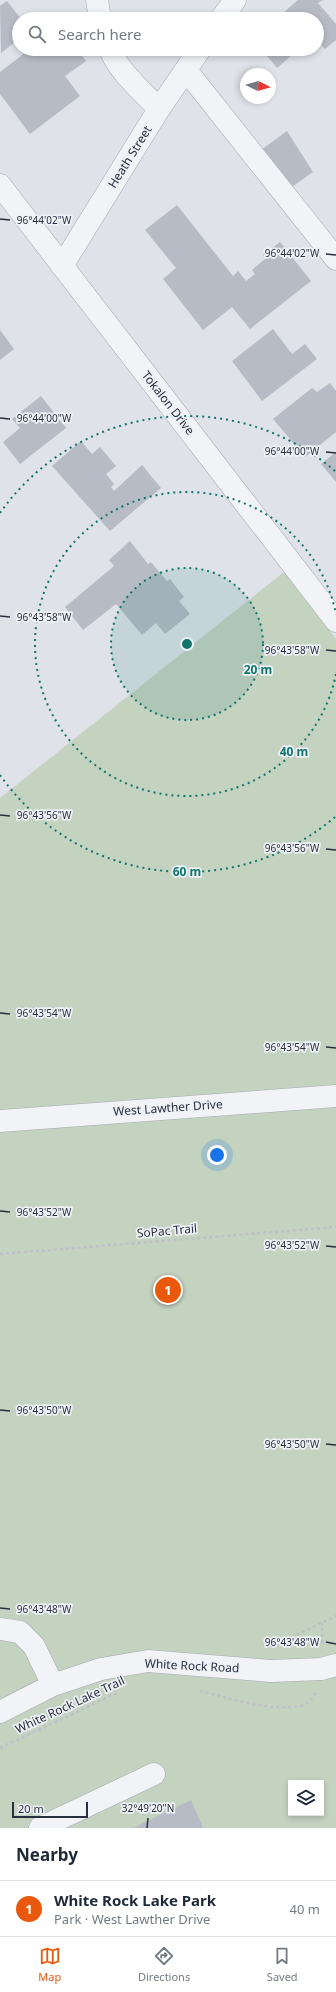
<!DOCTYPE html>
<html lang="en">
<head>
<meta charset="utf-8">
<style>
	body { margin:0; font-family:"Noto Sans",sans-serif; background:#f6f6f7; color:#1f2937 }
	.controls { position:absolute; right:12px; bottom:12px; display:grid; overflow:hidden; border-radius:0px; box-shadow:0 2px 6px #0003 }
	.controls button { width:36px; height:36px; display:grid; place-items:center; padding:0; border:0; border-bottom:1px solid #e0e1e3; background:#fff; color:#1f2937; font:20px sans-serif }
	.compass { position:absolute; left:240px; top:68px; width:36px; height:36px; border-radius:50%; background:#fff; box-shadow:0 2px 6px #0003; rotate:96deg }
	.scale { position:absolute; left:12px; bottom:10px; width:76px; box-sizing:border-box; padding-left:4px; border:2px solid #28303f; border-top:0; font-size:11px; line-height:14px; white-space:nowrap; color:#28303f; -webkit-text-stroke:3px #eef1f6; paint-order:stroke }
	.you { position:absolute; left:217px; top:1155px; width:14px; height:14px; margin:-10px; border:3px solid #fff; border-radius:50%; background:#1a73e8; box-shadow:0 0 0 6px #1a73e833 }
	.badge { display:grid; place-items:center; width:26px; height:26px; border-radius:50%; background:#ea580c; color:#fff; font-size:13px; font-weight:700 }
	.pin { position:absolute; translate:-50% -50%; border:2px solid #fff; box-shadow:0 1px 4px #0006 }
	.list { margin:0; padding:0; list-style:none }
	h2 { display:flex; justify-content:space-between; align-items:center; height:52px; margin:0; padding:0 16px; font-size:17px }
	h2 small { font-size:13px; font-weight:400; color:#747a83 }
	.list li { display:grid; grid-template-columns:26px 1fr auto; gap:12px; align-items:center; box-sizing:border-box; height:56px; padding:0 16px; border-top:1px solid #e0e1e3 }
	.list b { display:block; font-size:15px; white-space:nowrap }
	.list p { margin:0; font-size:13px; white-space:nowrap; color:#747a83 }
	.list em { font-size:13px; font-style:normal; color:#747a83 }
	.icon { flex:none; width:22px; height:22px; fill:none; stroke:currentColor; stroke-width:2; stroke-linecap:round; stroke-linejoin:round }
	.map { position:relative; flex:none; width:336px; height:1828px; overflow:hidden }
	.search { position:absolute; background:#fff; box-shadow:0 2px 6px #0003; left:12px; right:12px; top:12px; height:44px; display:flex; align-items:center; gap:10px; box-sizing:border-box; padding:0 14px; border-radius:22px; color:#747a83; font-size:15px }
	.sheet { height:108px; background:#fff }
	nav { display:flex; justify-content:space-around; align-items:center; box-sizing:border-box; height:56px; border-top:1px solid #e0e1e3; background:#fff; font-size:11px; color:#747a83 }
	nav a { display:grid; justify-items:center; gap:2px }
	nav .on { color:#ea580c }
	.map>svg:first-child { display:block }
	.green { fill:#c4d2c0; fill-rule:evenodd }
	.building { fill:#b6bbc5 }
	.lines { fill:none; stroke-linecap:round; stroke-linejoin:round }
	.minor-casing { stroke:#a4a9b2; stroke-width:23 }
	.path { stroke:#bdc0c6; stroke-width:2.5; stroke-dasharray:3 3; stroke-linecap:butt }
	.minor { stroke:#f1f3f6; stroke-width:22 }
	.ticks { fill:none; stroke:#28303f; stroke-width:1.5 }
	.ring { fill:none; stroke:#0f766e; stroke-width:2; stroke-dasharray:2 4 }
	.labels { text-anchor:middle; stroke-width:3.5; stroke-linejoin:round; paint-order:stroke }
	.street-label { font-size:12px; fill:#28303f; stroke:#eef1f6 }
	.ticks-label { font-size:10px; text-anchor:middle; fill:#28303f; stroke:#eef1f6; stroke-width:3.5; stroke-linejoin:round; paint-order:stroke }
	.centre { fill:#0f766e; stroke:#eef1f6; stroke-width:2 }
	.ring-label { font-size:12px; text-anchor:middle; font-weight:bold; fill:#0f766e; stroke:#eef1f6; stroke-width:3.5; stroke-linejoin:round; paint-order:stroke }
</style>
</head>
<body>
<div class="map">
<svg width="336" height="1828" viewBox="0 0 336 1828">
	<rect width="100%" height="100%" fill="#dfe2e8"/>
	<path class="green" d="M 284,572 L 336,639 L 336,1828 L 0,1828 L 0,798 ZM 291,1783 L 321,1783 L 321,1813 L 291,1813 Z"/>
	<path class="building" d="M 298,0 L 323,0 L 318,3 L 336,24 L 336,40 L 325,49 L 317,40 L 317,19 L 276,19 Z
		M 7,1 L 21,19 L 19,19 L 19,39 L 1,53 L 0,6 Z
		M 30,49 L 77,49 L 86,61 L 65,76 L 80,96 L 30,134 L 0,94 L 0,72 Z
		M 258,49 L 299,49 L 277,68 L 268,57 Z
		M 287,131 L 313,172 L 289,189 L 261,150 Z
		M 177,205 L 233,276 L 238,271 L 246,281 L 255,274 L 252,270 L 266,258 L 263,255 L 280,242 L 311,281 L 250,329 L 232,307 L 203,330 L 163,279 L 176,268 L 145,230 Z
		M 273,329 L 292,354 L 305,344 L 317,359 L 262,401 L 232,361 Z
		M 0,330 L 14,349 L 0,360 Z
		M 330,383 L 336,391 L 336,432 L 305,457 L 273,419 L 312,388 L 317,392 Z
		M 41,396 L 66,428 L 20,464 L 3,442 L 20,428 L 12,419 Z
		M 81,441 L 92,454 L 100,447 L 116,466 L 106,474 L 114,484 L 111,487 L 114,491 L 142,465 L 161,488 L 110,531 L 52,466 Z
		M 336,452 L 336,482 L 321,464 Z
		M 130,541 L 148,564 L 151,562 L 167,581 L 170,579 L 184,597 L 179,601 L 190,614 L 165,634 L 156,623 L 142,635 L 116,604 L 83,630 L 65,607 L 114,566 L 109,560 Z
		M 191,1800 L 203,1828 L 133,1828 Z"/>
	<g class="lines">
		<g class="minor-casing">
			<path id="minor" d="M 97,0 L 100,19
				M 221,19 L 235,0
				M 110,49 C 117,70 144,93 159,109
				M 186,70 L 336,259
				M 0,185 L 336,621
				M 62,266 L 159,109 L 200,49
				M 0,1121 L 336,1096
				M 0,1629 L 20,1632 L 34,1646 L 53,1685
				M 0,1712 L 53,1685 L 101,1669 L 148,1661 L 271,1671 L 321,1669 L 336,1665
				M 40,1828 L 154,1774"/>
		</g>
		<path class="path" d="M 0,1254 L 336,1227
			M 322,1643 L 322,1623
			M 275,1645 L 336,1616
			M 200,1691 C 229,1698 270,1712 300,1706 C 307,1705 312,1699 316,1693
			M 0,1748 L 119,1692"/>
		<use href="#minor" class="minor"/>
	</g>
	<path class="ticks" d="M 0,219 L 10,220M 326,254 L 336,255M 0,418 L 10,419M 326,452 L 336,453M 0,616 L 10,617M 326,650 L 336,651M 0,815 L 10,816M 326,849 L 336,850M 0,1013 L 10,1014M 326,1047 L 336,1048M 0,1211 L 10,1212M 326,1246 L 336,1247M 0,1410 L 10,1411M 326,1444 L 336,1445M 0,1608 L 10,1609M 326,1642 L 336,1644M 147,1828 L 148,1818"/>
	<circle cx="187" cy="644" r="76" fill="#0f766e" fill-opacity=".12"/>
	<g class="ring">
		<circle cx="187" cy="644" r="76"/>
		<path d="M336 674A152 152 0 1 1 336 614"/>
		<path d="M335 817A228 228 0 0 1 0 775M0 513A228 228 0 0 1 335 471"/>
	</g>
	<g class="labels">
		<g class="street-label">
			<text transform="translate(130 157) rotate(-58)" y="4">Heath Street</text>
			<text transform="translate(168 403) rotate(52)" y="4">Tokalon Drive</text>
			<text transform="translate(168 1108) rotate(-4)" y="4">West Lawther Drive</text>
			<text transform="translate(167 1231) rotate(-5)" y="4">SoPac Trail</text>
			<text transform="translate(192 1666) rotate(3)" y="4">White Rock Road</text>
			<text transform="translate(70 1705) rotate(-25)" y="4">White Rock Lake Trail</text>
		</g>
	</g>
	<g class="ticks-label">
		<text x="44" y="224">96°44'02"W</text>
		<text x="292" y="257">96°44'02"W</text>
		<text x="44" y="422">96°44'00"W</text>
		<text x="292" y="455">96°44'00"W</text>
		<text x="44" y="621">96°43'58"W</text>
		<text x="292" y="654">96°43'58"W</text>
		<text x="44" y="819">96°43'56"W</text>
		<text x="292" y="852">96°43'56"W</text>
		<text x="44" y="1017">96°43'54"W</text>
		<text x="292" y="1051">96°43'54"W</text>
		<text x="44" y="1216">96°43'52"W</text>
		<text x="292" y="1249">96°43'52"W</text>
		<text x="44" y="1414">96°43'50"W</text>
		<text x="292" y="1448">96°43'50"W</text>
		<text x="44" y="1613">96°43'48"W</text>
		<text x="292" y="1646">96°43'48"W</text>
		<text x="148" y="1812">32°49'20"N</text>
	</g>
	<circle cx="187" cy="644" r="6" class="centre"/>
	<g class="ring-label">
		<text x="258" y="674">20 m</text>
		<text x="294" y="756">40 m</text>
		<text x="187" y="876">60 m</text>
	</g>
</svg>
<div class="controls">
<button><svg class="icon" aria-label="layers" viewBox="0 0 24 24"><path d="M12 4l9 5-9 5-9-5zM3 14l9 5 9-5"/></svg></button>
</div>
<svg class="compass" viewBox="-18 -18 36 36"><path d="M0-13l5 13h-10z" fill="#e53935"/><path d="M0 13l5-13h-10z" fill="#747a83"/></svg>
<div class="scale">20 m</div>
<div class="you"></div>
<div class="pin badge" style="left:168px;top:1290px">1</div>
<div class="search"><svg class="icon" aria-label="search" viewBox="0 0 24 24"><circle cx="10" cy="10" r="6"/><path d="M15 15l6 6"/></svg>Search here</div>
</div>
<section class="sheet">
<h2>Nearby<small></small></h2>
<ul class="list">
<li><span class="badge">1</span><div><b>White Rock Lake Park</b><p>Park · West Lawther Drive</p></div><em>40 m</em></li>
</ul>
</section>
<nav>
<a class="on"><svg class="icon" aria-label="map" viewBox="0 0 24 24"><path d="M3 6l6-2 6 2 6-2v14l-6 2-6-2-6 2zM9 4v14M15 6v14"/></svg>Map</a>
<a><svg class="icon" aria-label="directions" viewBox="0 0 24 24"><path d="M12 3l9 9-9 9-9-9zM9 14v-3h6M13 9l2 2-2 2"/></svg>Directions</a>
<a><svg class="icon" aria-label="saved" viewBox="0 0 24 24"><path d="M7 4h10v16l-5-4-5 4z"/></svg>Saved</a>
</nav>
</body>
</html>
